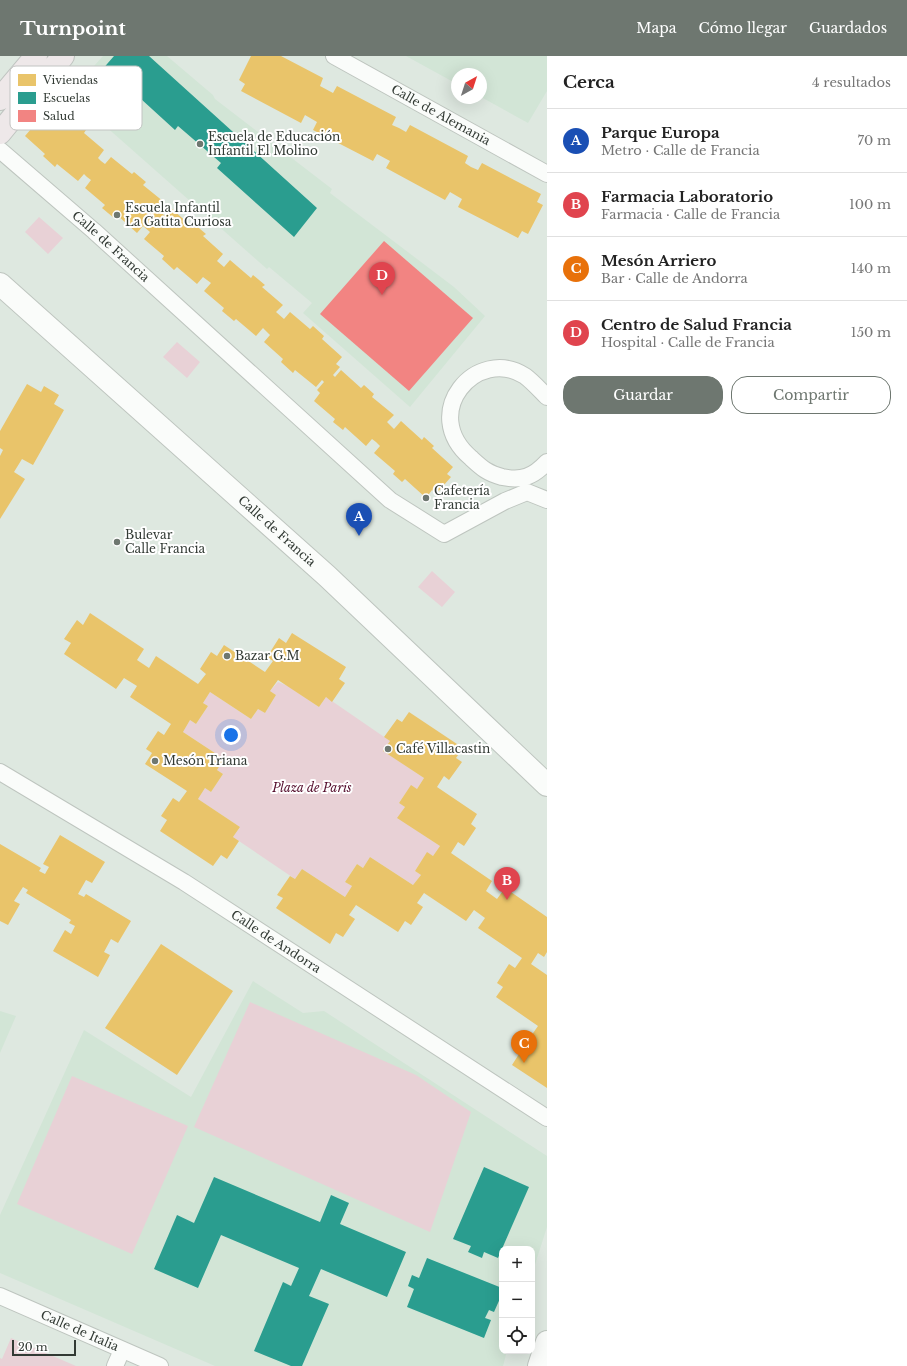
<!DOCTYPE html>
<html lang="es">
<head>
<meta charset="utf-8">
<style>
	body { margin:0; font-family:"Libre Baskerville",serif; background:#f2f2f2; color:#222 }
	.controls { position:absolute; right:12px; bottom:12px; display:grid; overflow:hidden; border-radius:8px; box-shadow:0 4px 16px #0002 }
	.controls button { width:36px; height:36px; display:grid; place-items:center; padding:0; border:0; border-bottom:1px solid #e0e0e0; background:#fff; color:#222; font:20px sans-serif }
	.compass { position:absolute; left:451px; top:12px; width:36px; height:36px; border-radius:50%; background:#fff; box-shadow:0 4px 16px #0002; rotate:39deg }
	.scale { position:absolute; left:12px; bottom:10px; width:64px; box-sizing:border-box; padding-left:4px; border:2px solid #323a34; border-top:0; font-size:11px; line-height:14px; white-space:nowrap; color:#323a34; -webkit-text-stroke:3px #fff; paint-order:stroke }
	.you { position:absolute; left:231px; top:679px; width:14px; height:14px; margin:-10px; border:3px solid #fff; border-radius:50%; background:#1a73e8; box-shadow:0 0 0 6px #1a73e833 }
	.badge { display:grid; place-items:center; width:26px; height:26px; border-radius:50%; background:#6e7770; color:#fff; font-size:13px; font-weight:700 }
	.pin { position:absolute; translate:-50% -33px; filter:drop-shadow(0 1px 2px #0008) }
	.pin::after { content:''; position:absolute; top:21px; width:14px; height:12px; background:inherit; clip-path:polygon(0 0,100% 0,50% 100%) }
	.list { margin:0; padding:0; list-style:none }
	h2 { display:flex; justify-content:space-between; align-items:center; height:52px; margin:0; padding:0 16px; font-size:17px }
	h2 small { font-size:13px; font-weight:400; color:#767676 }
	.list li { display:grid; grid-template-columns:26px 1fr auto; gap:12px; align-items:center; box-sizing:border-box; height:64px; padding:0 16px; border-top:1px solid #e0e0e0 }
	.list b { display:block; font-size:15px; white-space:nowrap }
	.list p { margin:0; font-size:13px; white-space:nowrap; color:#767676 }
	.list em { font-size:13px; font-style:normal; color:#767676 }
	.actions { display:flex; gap:8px; padding:12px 16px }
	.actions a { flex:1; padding:9px 0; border:1px solid #6e7770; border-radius:16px; text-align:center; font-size:14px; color:#6e7770 }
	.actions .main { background:#6e7770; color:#fff }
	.icon { flex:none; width:22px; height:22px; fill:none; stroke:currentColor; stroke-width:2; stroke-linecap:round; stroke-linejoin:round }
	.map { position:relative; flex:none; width:547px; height:1310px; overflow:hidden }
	header { display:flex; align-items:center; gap:24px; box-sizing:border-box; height:56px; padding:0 20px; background:#6e7770; color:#fff }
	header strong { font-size:19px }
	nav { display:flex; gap:22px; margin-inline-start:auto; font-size:14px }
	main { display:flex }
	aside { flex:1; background:#fff }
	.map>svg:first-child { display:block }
	.built { fill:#d2e5d6 }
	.green { fill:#e8d1d6 }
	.homes { fill:#e9c46a }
	.schools { fill:#2a9d8f }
	.health { fill:#f28482 }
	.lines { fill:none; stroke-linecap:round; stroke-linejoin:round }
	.street-casing { stroke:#bec5bf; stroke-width:18 }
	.secondary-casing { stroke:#bec5bf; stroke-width:24 }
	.primary-casing { stroke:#bfc4c0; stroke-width:24 }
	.street { stroke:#fafcfa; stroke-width:16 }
	.secondary { stroke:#fafcfa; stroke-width:22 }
	.primary { stroke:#eee8e9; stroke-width:22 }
	.poi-dot { fill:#6e7770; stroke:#fff; stroke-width:1.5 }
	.labels { text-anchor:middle; stroke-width:4; stroke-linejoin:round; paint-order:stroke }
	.street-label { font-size:12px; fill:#323a34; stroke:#fff }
	.poi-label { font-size:12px; fill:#323a34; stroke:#fff; text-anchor:start }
	.park-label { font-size:12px; font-style:italic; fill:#550e2d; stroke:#fff }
	.key { fill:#fff; stroke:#c2c4c2; stroke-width:1 }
	.key-label { font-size:11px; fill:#323a34 }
</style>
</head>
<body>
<header>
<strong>Turnpoint</strong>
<nav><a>Mapa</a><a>Cómo llegar</a><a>Guardados</a></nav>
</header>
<main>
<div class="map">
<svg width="547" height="1310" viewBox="0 0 547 1310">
	<rect width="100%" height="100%" fill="#dee8e0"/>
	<path class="built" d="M 103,0 L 167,0 L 213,39 L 215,43 L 332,133 L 330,137 L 454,231 L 485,260 L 410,351 L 303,257 L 312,247 L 269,211 L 267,213 L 69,38 Z
		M 406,0 L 547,0 L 547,35 L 528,67 L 481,41 L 481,18 L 457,18 L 457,28 Z
		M 253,925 L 303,957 L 324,955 L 547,1100 L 547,1171 L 532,1218 L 532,1193 L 502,1193 L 502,1295 L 507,1295 L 503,1310 L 215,1310 L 0,1217 L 0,1159 L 84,974 L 191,1041 Z
		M 0,955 L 16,960 L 0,997 Z"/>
	<path class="green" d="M 39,161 L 63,182 L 48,198 L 25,176 Z
		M 177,286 L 200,306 L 187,322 L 163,301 Z
		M 432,515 L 455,536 L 442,551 L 418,531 Z
		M 278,626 L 288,630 L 319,651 L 326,641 L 390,685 L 384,695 L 424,722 L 417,733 L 411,730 L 399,747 L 405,751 L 398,762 L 440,790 L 433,800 L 427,797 L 415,815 L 421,819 L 413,829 L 370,801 L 363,812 L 357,808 L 345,826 L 352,830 L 345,841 L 302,813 L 295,823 L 233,781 L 240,771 L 198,743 L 205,732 L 211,736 L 223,718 L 217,714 L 224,703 L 183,676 L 190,664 L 196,668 L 208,650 L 203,647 L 210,636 L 251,663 L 258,653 L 265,657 L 276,639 L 270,635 Z
		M 250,946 L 416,1019 L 471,1056 L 430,1176 L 194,1071 Z
		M 72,1020 L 188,1070 L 132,1198 L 17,1148 Z
		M 11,1282 L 76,1310 L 0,1310 L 0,1302 L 2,1303 Z"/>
	<path class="homes" d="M 251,0 L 281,0 L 323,22 L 320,30 L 333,37 L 337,30 L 396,61 L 392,69 L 399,72 L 406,76 L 410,69 L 468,100 L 465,107 L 471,111 L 478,114 L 482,107 L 541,138 L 537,146 L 543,149 L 528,178 L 522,175 L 518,182 L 458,151 L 462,143 L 450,136 L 445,144 L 386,112 L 390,105 L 377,98 L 373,105 L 313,74 L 317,66 L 305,59 L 301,67 L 241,35 L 245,28 L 239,24 Z
		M 52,49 L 72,66 L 75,64 L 86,74 L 84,77 L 104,94 L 98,102 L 101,105 L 105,108 L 111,101 L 132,118 L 134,116 L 146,126 L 143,129 L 164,146 L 157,153 L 165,160 L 171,152 L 191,170 L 193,167 L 206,178 L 203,180 L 223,198 L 217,205 L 224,211 L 230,204 L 251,222 L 253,219 L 265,229 L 262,231 L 283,249 L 276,256 L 284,263 L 290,256 L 310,273 L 313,270 L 324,280 L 322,283 L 342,301 L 336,308 L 340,311 L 333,319 L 335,321 L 341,314 L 361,332 L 364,329 L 374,338 L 372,341 L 394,359 L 387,366 L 394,373 L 401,365 L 422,384 L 424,381 L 434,390 L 432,392 L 453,411 L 447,418 L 451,421 L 436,438 L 432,434 L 426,442 L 405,423 L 402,426 L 393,418 L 395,415 L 374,397 L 380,390 L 376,386 L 372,383 L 366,390 L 345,371 L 343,374 L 333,366 L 335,363 L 314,345 L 320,337 L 317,334 L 324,326 L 322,324 L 316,331 L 295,314 L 293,317 L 281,306 L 283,303 L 264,286 L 270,279 L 263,272 L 256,280 L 236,263 L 234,265 L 222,255 L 224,252 L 204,235 L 211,227 L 203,221 L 197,228 L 177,211 L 174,214 L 162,203 L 164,200 L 144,183 L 150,176 L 143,170 L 137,177 L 117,159 L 114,162 L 102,152 L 105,149 L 85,132 L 91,124 L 87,121 L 84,118 L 78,125 L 57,108 L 55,111 L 43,100 L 45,98 L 25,80 L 31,73 L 28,70 L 42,54 L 46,57 Z
		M 27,328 L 41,336 L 44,330 L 59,339 L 54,348 L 64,354 L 33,409 L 22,403 L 14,416 L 25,423 L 0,463 L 0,400 L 3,394 L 0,392 L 0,375 Z
		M 90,557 L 144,593 L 137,604 L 149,612 L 156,600 L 198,628 L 206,618 L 200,613 L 211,596 L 217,600 L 224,589 L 265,616 L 273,605 L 267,601 L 279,582 L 286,587 L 292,577 L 346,611 L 339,623 L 345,627 L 332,646 L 326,641 L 319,651 L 278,624 L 270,635 L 276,639 L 265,657 L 258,653 L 251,663 L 210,636 L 203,647 L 208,650 L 196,668 L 190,664 L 183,676 L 224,703 L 217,714 L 223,718 L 211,736 L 205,732 L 198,743 L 240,771 L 233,781 L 239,785 L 227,803 L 221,799 L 213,810 L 160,775 L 167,764 L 161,760 L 173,742 L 179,746 L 187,735 L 145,708 L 152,697 L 146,693 L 158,675 L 164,679 L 171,668 L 130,641 L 137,630 L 124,622 L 116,633 L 64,598 L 71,587 L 64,583 L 77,564 L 83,569 Z
		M 409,656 L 463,692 L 456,702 L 462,706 L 449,724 L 444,720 L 437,731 L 477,758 L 471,768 L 476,772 L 464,790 L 458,786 L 451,797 L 492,825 L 486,835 L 497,843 L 505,832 L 547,861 L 547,896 L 544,901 L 538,897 L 531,908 L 547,919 L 547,1032 L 512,1009 L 519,998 L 513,994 L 526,976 L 531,980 L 538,970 L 496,941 L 503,931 L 497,927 L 509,908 L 515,912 L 522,902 L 478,872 L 485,862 L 474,854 L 466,865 L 424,837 L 417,847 L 423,851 L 411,869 L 405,865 L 398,876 L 356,849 L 349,859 L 355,863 L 343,881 L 336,877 L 330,888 L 276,852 L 283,842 L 277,839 L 290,820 L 295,823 L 302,813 L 345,841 L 352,830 L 345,826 L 357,808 L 363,812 L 370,801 L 413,829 L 421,819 L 415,815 L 427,796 L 433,800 L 440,790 L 397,762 L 405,751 L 399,747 L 411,729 L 417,733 L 424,722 L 383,695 L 390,685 L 384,681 L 397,663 L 402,666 Z
		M 60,779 L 105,806 L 92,827 L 86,824 L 78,838 L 84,841 L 86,838 L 131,865 L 118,887 L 111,883 L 104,896 L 110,899 L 98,921 L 53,895 L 65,874 L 71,878 L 75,870 L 69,867 L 71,864 L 26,837 L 28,834 L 23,831 L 14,845 L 20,848 L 8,869 L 0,865 L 0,788 L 41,812 L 39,815 L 45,818 L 49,811 L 43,808 Z
		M 161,888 L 233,935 L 177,1019 L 105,972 Z"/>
	<path class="schools" d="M 114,0 L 149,0 L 317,152 L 294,181 L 217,112 L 221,107 L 178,70 L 175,74 L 118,22 L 93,50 L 81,38 Z
		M 484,1111 L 529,1131 L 498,1202 L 484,1196 L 482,1202 L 468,1196 L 471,1190 L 453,1183 Z
		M 214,1121 L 320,1166 L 331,1139 L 349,1147 L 340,1168 L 406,1196 L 387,1241 L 321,1213 L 309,1240 L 329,1248 L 302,1310 L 291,1310 L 254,1295 L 283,1226 L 291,1230 L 299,1212 L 221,1179 L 198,1232 L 154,1213 L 177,1159 L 194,1167 Z
		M 427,1202 L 502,1232 L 502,1238 L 494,1256 L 489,1254 L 485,1262 L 491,1264 L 484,1282 L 407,1251 L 414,1233 L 408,1230 L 412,1219 L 419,1222 Z"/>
	<path class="health" d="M 384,185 L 473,262 L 409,335 L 320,258 Z"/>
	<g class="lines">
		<g class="street-casing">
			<g id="street">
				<path id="s1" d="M 334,0 L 547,118"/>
				<path id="s2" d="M 0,94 L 94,175 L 390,444 L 444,478 L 505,445 L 527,436 L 547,444"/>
				<path d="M 547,341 C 540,334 533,326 525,320 C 477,289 418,357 471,402 C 482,412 487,417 502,421 C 522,425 533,421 547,406"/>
				<path id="s3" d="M 0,716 L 184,826 L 547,1062"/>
				<path id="s4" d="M 0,1240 L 160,1310"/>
				<path d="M 115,1310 L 122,1294"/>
			</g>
		</g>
		<g class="secondary-casing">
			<g id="secondary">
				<path id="s5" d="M 0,228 L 327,520 L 547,729"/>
				<path d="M 539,1310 L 547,1286"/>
			</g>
		</g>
		<g class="primary-casing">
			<path id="primary" d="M 0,43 L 36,0
				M 0,77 L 63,0"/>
		</g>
		<use href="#street" class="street"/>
		<use href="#secondary" class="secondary"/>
		<use href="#primary" class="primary"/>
	</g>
	<g class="poi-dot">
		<circle cx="200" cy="88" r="4"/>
		<circle cx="117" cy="159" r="4"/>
		<circle cx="426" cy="442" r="4"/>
		<circle cx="117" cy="486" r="4"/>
		<circle cx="227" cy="600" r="4"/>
		<circle cx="388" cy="693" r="4"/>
		<circle cx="155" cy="705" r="4"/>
	</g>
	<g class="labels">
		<g class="street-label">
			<text dy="4" stroke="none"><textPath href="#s1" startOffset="122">Calle de Alemania</textPath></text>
			<text dy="4" stroke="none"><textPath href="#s2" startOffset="147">Calle de Francia</textPath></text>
			<text dy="4" stroke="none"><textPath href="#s5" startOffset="371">Calle de Francia</textPath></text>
			<text dy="4" stroke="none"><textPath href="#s3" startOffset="324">Calle de Andorra</textPath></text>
			<text dy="4" stroke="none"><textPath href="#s4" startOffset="87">Calle de Italia</textPath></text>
		</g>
		<g class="poi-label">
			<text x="208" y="85">Escuela de Educación<tspan x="208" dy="14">Infantil El Molino</tspan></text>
			<text x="125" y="156">Escuela Infantil<tspan x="125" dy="14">La Gatita Curiosa</tspan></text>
			<text x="434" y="439">Cafetería<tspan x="434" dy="14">Francia</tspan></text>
			<text x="125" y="483">Bulevar<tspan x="125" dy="14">Calle Francia</tspan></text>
			<text x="235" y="604">Bazar G.M</text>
			<text x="396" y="697">Café Villacastin</text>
			<text x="163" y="709">Mesón Triana</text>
		</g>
		<g class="park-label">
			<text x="312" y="736">Plaza de París</text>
		</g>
	</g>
	<rect x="10" y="10" width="132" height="64" rx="6" class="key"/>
	<rect x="18" y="18" width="18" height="12" fill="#e9c46a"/>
	<rect x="18" y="36" width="18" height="12" fill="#2a9d8f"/>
	<rect x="18" y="54" width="18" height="12" fill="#f28482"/>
	<g class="key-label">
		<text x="43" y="28">Viviendas</text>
		<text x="43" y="46">Escuelas</text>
		<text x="43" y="64">Salud</text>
	</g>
</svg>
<div class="controls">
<button>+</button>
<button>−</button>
<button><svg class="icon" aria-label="locate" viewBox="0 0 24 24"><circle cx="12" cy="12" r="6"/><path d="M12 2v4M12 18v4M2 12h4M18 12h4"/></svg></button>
</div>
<svg class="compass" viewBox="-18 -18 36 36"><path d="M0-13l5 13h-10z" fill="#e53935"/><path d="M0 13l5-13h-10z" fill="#767676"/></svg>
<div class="scale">20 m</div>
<div class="you"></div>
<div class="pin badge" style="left:359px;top:480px;background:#1a4fb4">A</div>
<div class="pin badge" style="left:507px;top:844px;background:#e0444e">B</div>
<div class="pin badge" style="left:524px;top:1007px;background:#e8710a">C</div>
<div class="pin badge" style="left:382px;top:239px;background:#e0444e">D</div>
</div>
<aside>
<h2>Cerca<small>4 resultados</small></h2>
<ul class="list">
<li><span class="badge" style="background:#1a4fb4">A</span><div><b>Parque Europa</b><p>Metro · Calle de Francia</p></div><em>70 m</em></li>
<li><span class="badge" style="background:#e0444e">B</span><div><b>Farmacia Laboratorio</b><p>Farmacia · Calle de Francia</p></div><em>100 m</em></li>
<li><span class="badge" style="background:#e8710a">C</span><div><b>Mesón Arriero</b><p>Bar · Calle de Andorra</p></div><em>140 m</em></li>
<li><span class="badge" style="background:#e0444e">D</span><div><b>Centro de Salud Francia</b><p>Hospital · Calle de Francia</p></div><em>150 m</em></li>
</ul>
<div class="actions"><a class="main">Guardar</a><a>Compartir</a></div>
</aside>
</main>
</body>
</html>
